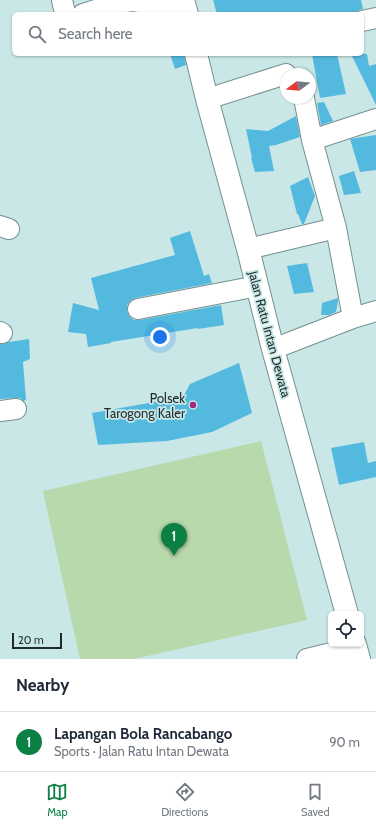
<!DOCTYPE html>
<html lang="en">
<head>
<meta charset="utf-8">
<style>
	body { margin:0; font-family:Cabin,sans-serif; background:#f2f2f3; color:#1f2937 }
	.controls { position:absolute; right:12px; bottom:12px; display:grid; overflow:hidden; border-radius:6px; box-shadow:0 1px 3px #0004 }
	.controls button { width:36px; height:36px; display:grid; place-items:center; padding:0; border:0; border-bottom:1px solid #e0e1e3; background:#fff; color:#1f2937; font:20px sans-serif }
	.compass { position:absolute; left:280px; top:68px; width:36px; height:36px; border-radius:50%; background:#fff; box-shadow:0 1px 3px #0004; rotate:254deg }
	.scale { position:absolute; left:12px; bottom:10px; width:50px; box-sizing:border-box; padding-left:4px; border:2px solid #1f2b2b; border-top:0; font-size:11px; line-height:14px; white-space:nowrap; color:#1f2b2b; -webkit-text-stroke:3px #c8e7e6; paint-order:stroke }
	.you { position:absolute; left:160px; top:337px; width:14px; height:14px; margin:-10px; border:3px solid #fff; border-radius:50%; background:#1a73e8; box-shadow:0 0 0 6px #1a73e833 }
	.badge { display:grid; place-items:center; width:26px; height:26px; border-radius:50%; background:#0b8043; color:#fff; font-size:13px; font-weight:700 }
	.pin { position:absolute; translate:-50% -33px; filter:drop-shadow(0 1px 2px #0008) }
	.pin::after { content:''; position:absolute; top:21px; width:14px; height:12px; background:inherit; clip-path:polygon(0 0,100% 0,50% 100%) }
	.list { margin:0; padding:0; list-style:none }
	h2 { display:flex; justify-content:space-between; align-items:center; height:52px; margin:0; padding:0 16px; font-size:17px }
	h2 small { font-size:13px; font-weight:400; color:#747a83 }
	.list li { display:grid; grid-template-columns:26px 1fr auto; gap:12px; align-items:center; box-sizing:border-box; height:60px; padding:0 16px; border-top:1px solid #e0e1e3 }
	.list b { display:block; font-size:15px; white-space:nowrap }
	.list p { margin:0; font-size:13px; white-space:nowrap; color:#747a83 }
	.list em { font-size:13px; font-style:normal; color:#747a83 }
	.icon { flex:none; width:22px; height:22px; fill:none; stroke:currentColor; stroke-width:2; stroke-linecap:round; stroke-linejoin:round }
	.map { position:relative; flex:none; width:376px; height:659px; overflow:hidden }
	.search { position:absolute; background:#fff; box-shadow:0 1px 3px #0004; left:12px; right:12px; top:12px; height:44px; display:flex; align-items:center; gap:10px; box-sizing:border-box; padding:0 14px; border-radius:6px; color:#747a83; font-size:15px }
	.sheet { height:112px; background:#fff }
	nav { display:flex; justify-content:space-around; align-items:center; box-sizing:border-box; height:56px; border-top:1px solid #e0e1e3; background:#fff; font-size:11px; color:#747a83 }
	nav a { display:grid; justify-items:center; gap:2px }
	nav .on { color:#0b8043 }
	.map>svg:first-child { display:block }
	.green { fill:#b8d9ac }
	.building { fill:#54b9de }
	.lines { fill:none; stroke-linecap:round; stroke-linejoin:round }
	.street-casing { stroke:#749090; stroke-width:22 }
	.secondary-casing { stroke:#749090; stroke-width:24 }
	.street { stroke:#fff; stroke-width:20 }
	.secondary { stroke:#fff; stroke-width:22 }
	.poi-dot { fill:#a3297f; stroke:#c8e7e6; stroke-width:1.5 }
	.labels { text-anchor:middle; stroke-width:3.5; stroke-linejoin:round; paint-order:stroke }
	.street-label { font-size:13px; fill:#1f2b2b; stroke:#c8e7e6 }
	.poi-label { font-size:13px; fill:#1f2b2b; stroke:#c8e7e6; text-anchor:end }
</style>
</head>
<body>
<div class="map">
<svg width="376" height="659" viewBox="0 0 376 659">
	<rect width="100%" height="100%" fill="#c8e7e6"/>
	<path class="green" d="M 261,441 L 307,620 L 134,659 L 80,659 L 43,491 Z"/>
	<path class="building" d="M 213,0 L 361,0 L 363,9 L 359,10 L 353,14 L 217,14 Z
		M 170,54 L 184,54 L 186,65 L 175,69 Z
		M 312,54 L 337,54 L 346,94 L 320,98 Z
		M 351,54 L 367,54 L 369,66 L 376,64 L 376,105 Z
		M 324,102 L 333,121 L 321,125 L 317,103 Z
		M 296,116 L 300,137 L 276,145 L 269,146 L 274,171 L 255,172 L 251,158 L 252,158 L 246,129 L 268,131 Z
		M 376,135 L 376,170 L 360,172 L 350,139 L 356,138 Z
		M 354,171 L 361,193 L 344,195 L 339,176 Z
		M 308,177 L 315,196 L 304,224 L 302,224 L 298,214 L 297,214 L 290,186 Z
		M 190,231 L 204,276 L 209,274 L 212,283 L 135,298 L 130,301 L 127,305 L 127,312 L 130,317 L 134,320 L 140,320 L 221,305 L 224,325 L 198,329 L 198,328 L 111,342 L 111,343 L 88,347 L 86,334 L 68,332 L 73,303 L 99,310 L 91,278 L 175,255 L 170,238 Z
		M 307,263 L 314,292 L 294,294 L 287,266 Z
		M 338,298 L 338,301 L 336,312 L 329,315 L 321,315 L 322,303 Z
		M 29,339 L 30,359 L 23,362 L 26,400 L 23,401 L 20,398 L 15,398 L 0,399 L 0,344 L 3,344 L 9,342 Z
		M 239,363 L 252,413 L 212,432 L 167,441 L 98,445 L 92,413 L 183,397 L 190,384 Z
		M 364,442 L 368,463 L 376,461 L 376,477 L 339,485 L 331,448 Z"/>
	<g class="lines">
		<g class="street-casing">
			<path id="street" d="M 62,0 L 64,9 L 66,14
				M 83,14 L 118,3 L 132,1 L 186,10
				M 362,21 L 376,18
				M 304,98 L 312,140 L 336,228 L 353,318
				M 207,99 L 286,74
				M 312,140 L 376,119
				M 0,226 L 9,229
				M 248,249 L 336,228
				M 138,309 L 257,286
				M 0,332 L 2,333
				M 273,349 L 353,318 L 376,311
				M 0,411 L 16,409
				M 307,659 L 356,647"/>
		</g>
		<g class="secondary-casing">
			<path id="secondary" d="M 183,0 L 187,14
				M 196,54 L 207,99 L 248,249 L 273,349 L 347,614
				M 355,644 L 359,659"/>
		</g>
		<use href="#street" class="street"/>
		<use href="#secondary" class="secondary"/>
	</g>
	<circle class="poi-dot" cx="193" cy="405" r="4"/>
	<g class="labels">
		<g class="street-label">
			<text transform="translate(270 334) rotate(75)" y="5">Jalan Ratu Intan Dewata</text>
		</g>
		<g class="poi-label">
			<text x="185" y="403">Polsek<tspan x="185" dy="15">Tarogong Kaler</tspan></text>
		</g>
	</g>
</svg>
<div class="controls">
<button><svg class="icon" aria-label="locate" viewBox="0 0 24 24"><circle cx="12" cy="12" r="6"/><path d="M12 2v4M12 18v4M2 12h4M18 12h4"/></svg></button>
</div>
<svg class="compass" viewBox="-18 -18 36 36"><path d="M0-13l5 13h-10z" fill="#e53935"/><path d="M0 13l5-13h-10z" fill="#747a83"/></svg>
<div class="scale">20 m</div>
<div class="you"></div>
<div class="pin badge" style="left:174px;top:556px">1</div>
<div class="search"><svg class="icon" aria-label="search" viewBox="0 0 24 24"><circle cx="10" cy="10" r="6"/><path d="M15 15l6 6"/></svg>Search here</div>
</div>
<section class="sheet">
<h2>Nearby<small></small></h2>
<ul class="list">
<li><span class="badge">1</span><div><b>Lapangan Bola Rancabango</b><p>Sports · Jalan Ratu Intan Dewata</p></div><em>90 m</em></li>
</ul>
</section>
<nav>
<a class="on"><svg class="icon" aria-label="map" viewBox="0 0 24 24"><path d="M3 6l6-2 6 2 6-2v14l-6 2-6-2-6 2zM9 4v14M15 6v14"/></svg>Map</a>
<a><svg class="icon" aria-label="directions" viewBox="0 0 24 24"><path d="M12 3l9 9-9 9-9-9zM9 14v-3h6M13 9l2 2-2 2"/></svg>Directions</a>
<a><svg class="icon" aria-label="saved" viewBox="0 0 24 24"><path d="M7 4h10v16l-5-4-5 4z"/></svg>Saved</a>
</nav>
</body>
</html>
